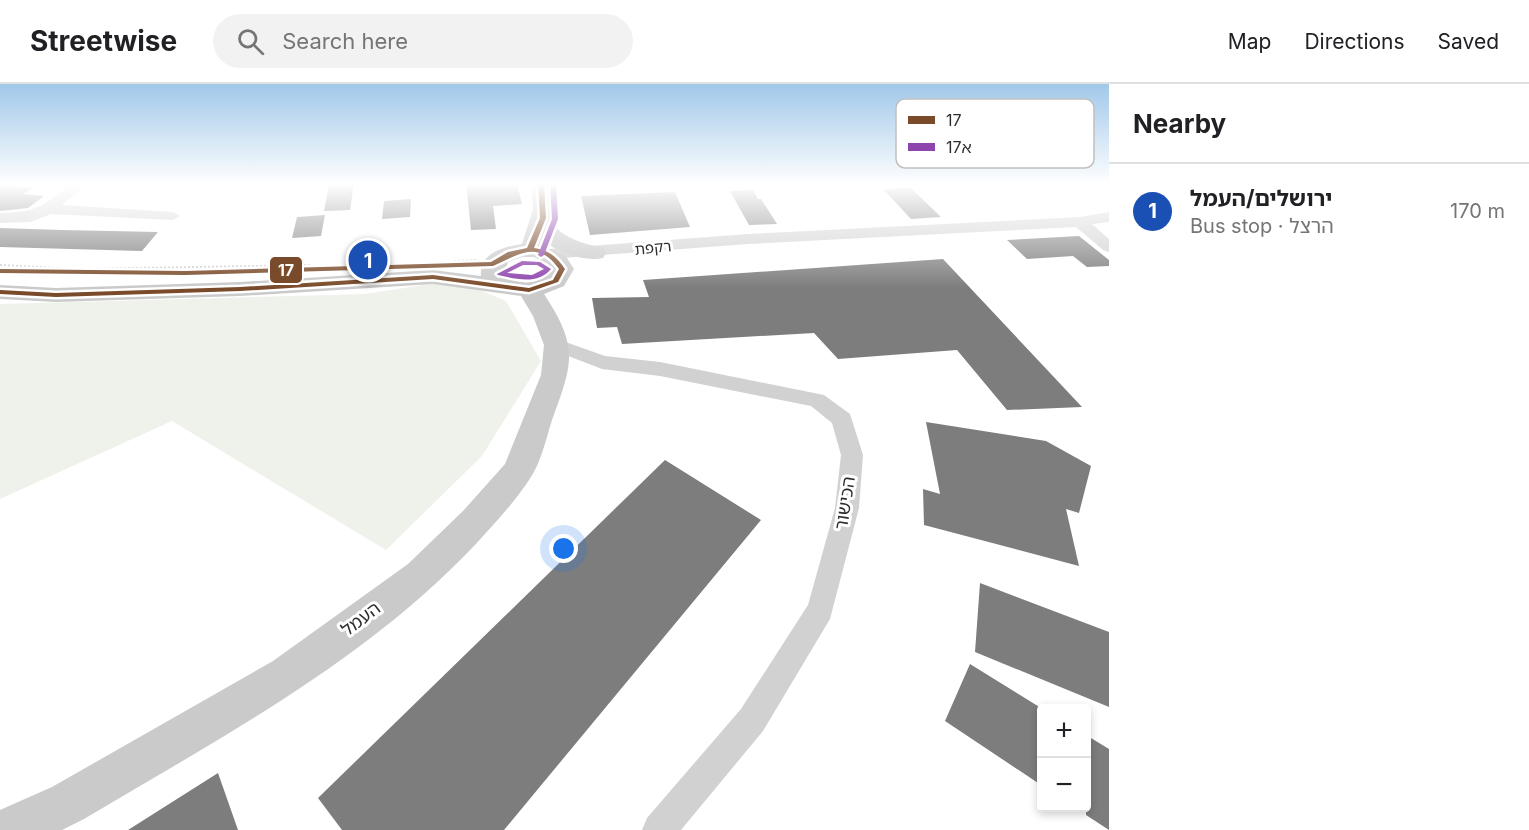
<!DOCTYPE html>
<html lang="en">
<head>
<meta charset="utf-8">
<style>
	body { margin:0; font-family:Inter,"Noto Sans Hebrew",sans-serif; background:#f2f2f2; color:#202124 }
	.controls { position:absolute; right:18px; bottom:18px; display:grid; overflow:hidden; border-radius:6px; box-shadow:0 3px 9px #0003 }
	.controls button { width:54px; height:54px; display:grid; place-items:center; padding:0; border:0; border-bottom:2px solid #e0e0e0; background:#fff; color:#202124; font:30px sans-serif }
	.you { position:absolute; left:564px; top:465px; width:21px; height:21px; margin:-15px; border:4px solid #fff; border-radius:50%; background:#1a73e8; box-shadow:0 0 0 9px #1a73e833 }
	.badge { display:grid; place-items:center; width:39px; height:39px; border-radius:50%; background:#767676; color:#fff; font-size:20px; font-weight:700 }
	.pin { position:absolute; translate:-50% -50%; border:3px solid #fff; box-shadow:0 2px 6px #0006 }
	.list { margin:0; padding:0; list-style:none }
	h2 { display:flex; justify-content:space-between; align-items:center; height:78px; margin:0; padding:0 24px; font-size:26px }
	h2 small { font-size:20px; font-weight:400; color:#757577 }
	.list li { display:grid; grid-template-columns:39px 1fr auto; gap:18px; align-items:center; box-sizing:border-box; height:96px; padding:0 24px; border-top:2px solid #e0e0e0 }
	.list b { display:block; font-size:22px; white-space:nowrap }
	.list p { margin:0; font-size:20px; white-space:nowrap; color:#757577 }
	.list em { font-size:20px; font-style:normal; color:#757577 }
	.icon { flex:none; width:33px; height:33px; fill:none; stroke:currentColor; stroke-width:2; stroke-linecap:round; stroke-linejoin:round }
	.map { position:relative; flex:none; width:1109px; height:746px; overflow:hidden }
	header { display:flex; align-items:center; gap:36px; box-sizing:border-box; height:84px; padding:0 30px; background:#fff; border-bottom:2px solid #e0e0e0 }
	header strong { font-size:28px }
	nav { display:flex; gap:33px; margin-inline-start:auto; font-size:21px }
	.search { width:420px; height:54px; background:#f2f2f2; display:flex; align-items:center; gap:15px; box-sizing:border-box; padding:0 21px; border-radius:33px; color:#757577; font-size:22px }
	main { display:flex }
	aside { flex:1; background:#fff }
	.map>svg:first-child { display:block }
	.green { fill:#eff2eb }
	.building { fill:#7d7d7d }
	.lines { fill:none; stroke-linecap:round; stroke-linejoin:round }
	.path { stroke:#d1d1d1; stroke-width:2; stroke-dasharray:2 2; stroke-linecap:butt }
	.street { fill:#d1d1d1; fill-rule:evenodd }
	.secondary { fill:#cacaca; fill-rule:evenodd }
	.bus-1-casing { stroke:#fff; stroke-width:5 }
	.bus-2-casing { stroke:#fff; stroke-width:5 }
	.bus-1 { fill:#7a4b2a; fill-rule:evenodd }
	.bus-2 { fill:#8e44ad; fill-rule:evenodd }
	.labels { text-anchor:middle; stroke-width:6; stroke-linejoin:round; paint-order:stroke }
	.far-street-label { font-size:15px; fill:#2c2c2c; stroke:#fff }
	.street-label { font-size:18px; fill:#2c2c2c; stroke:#fff }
	.key { fill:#fff; stroke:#c0c0c0; stroke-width:1.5 }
	.key-label { font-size:16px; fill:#2c2c2c }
	.line-badge { stroke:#fff; stroke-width:2 }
	.badge-label { font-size:16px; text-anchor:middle; font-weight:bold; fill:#fff }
</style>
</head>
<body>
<header>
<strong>Streetwise</strong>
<div class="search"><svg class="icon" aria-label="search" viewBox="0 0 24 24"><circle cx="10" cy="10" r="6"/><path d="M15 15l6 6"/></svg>Search here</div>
<nav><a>Map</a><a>Directions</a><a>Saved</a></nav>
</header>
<main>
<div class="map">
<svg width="1109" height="746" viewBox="0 0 1109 746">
	<rect width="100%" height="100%" fill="#fff"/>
	<path class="green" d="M 456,196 L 506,217 L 541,277 L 482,372 L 386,466 L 172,337 L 0,415 L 0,220 L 365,210 Z"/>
	<path class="building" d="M 354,99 L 350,126 L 324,127 L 329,100 Z
		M 466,99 L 517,99 L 522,120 L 493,122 L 496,145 L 471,146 Z
		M 0,101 L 32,104 L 23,110 L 44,112 L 28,124 L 0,127 Z
		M 911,104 L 941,133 L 911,135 L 883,105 Z
		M 753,106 L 758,115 L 761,115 L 777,140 L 749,141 L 730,107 Z
		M 675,108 L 690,143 L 590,151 L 581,112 Z
		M 411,115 L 410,133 L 382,135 L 384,117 Z
		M 325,131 L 321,152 L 292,154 L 297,133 Z
		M 0,144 L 62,146 L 158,148 L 142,167 L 0,163 Z
		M 1079,152 L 1109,176 L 1109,182 L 1087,183 L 1073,172 L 1027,175 L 1007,156 Z
		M 943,175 L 1082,323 L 1007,326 L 957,266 L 838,275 L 814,249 L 622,260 L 617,243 L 597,244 L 592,214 L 649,213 L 643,196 Z
		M 926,338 L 1046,357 L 1091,382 L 1079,429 L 1066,425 L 1079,482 L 924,441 L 923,405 L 940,410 Z
		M 665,376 L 761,436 L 504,746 L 342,746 L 318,714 Z
		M 980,499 L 1109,548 L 1109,623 L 975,568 Z
		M 970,580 L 1041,624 L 1041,701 L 945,637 Z
		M 1086,651 L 1109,665 L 1109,746 L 1086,731 Z
		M 218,689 L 238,746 L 128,746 Z"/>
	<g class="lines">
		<path class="path" d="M 454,177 L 476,176
			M 0,181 L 78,185 L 311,181"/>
		<path class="street" d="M 72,99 L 88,99 L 62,121 L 173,128 L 180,132 L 173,136 L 51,130 L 30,138 L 0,139 L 0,129 C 38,128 43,122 72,99 Z
			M 1109,128 L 1109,138 L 1092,140 L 1109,155 L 1109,168 L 1103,166 L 1076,143 L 748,160 L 549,175 L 541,170 L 549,165 L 748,150 L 1080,133 Z
			M 557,255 L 605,272 L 660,278 L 824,311 L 850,330 L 863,371 L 859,424 L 830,535 L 763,647 L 681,746 L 642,746 L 647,734 L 741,625 L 808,521 L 835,424 L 841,371 L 832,339 L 811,322 L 660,292 L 602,285 L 550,265 L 547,261 L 550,257 Z"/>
		<path class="secondary" d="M 531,99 L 551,99 L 554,117 L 552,139 C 566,156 583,159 603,164 L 606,169 L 603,174 C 585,178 560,169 545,158 L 543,162 L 565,171 L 574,185 L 564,202 L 544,210 C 579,263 573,279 552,336 C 546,355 541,379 529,396 C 514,419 493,441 474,462 C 364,578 220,654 84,735 L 62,746 L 0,746 L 0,726 L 52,703 L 273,577 L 408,480 L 463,427 L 505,380 L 541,291 L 544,261 L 533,232 L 521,212 L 433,200 L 240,212 L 56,218 L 0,215 L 0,201 L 56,204 L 240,198 L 433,186 L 481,192 C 479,169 503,163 522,160 L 533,125 ZM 534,173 L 548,180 L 550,185 C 541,202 517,202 504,190 L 508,178 L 522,173 Z"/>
		<g class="bus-1-casing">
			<path id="bus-1" d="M 538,99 L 544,99 L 546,134 L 534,164 C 549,166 557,173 565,185 L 558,198 L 529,208 L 433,195 L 240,207 L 56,213 L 0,210 L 0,206 L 56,209 L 240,203 L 433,191 L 529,204 L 553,196 L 559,185 C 538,155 518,171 493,182 L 185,191 L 0,189 L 0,185 L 185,187 L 491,178 L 508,168 L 527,164 L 540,134 Z"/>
		</g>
		<g class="bus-2-casing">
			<path id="bus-2" d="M 550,99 L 556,99 L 558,135 L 544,171 L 541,173 L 538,171 L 552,135 Z
				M 522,177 L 540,178 L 551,185 C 538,201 516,195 498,191 L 497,190 ZM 523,181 L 537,181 L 544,185 L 532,191 L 507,189 Z"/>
		</g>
		<use href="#bus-1" class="bus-1"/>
		<use href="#bus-2" class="bus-2"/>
	</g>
	<linearGradient id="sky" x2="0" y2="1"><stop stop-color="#a1c8ea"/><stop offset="0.49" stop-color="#fff"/><stop offset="1" stop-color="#fff" stop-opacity="0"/></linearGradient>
	<rect width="1109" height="204" fill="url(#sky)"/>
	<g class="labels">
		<g class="far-street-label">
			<text transform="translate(653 164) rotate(-6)" y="5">רקפת</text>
		</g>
		<g class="street-label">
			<text transform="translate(845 419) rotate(-81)" y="6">הכישור</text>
			<text transform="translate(361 535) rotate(-37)" y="6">העמל</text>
		</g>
	</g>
	<rect x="896" y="15" width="198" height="69" rx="9" class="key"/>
	<rect x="908" y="32" width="27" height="8" fill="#7a4b2a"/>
	<rect x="908" y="59" width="27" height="8" fill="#8e44ad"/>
	<g class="key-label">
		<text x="946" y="42">17</text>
		<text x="946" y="69">17א</text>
	</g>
	<rect class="line-badge" x="269" y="172" width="34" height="28" rx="6" fill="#7a4b2a"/>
	<g class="badge-label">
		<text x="286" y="192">17</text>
	</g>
</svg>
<div class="controls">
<button>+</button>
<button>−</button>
</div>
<div class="you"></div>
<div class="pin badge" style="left:368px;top:176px;background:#1a4fb4">1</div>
</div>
<aside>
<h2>Nearby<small></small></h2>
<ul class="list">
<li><span class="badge" style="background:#1a4fb4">1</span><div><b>ירושלים/העמל</b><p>Bus stop · הרצל</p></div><em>170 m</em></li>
</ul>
</aside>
</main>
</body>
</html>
